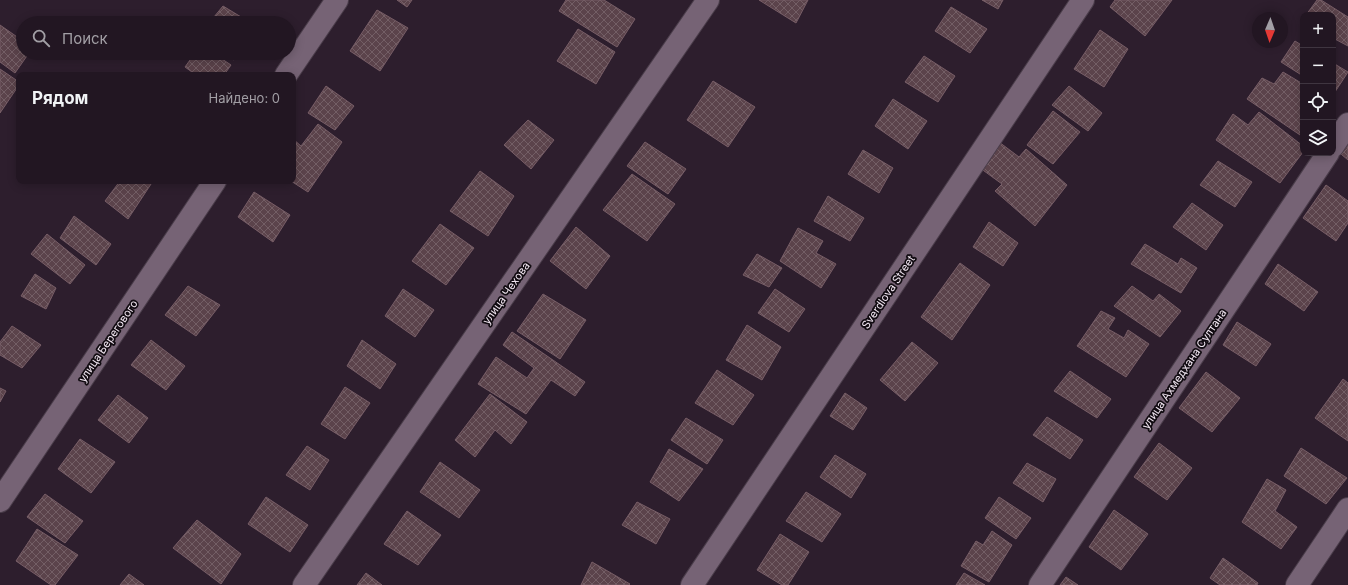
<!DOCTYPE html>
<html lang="ru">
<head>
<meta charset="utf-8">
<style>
	body { margin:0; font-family:Inter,sans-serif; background:#2a1f2a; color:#f1f3f6 }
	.controls { position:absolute; right:12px; top:12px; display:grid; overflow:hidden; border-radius:8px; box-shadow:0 2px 10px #0003 }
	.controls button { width:36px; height:36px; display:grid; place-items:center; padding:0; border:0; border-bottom:1px solid #3f3540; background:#221622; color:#f1f3f6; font:20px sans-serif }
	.compass { position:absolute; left:1252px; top:12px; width:36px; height:36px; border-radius:50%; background:#221622; box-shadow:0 2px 10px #0003; rotate:182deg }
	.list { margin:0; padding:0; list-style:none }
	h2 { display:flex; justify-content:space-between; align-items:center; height:52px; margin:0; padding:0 16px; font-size:17px }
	h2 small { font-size:13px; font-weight:400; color:#a29fa5 }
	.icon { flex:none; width:22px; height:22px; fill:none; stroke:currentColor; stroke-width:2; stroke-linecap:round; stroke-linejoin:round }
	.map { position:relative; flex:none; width:1348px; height:585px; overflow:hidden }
	.search { position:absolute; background:#221622; box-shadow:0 2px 10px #0003; left:16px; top:16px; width:280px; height:44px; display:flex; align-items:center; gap:10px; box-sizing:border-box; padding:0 14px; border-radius:22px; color:#a29fa5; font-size:15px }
	.panel { position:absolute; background:#221622; box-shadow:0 2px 10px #0003; left:16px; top:72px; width:280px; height:112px; border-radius:8px }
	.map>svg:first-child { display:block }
	.building { fill:url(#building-cross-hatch); stroke:#775d66 }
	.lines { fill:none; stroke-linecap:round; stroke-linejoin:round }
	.minor-casing { stroke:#4a3d4a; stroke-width:24 }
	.minor { stroke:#766375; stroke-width:22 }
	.labels { text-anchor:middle; stroke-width:3.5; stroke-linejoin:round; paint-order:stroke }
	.street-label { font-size:11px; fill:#f2e7f2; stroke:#110b11 }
</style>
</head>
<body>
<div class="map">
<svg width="1348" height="585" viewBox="0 0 1348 585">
	<defs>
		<pattern id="building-cross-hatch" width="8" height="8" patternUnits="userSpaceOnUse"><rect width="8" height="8" fill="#5b434b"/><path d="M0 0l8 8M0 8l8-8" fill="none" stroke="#735e65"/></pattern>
	</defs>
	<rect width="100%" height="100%" fill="#2d1e2d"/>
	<path class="building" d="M 397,0 L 412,0 L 407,7 Z
		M 566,0 L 604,0 L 635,19 L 617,47 L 559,11 Z
		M 759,0 L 808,0 L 796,23 Z
		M 982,0 L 1003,0 L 998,9 Z
		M 1115,0 L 1172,0 L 1145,36 L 1110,7 Z
		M 1317,0 L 1321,0 L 1348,17 L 1348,46 L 1333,38 L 1333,15 L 1306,15 Z
		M 223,6 L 251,23 L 209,23 Z
		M 951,7 L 987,29 L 970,53 L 935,31 Z
		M 377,10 L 408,28 L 380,71 L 350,51 Z
		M 0,25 L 23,41 L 23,53 L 29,53 L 15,73 L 0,62 Z
		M 578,29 L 615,52 L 596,84 L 557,61 Z
		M 1100,30 L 1128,49 L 1104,87 L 1074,69 Z
		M 1295,41 L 1303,46 L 1303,76 L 1281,62 Z
		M 195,53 L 213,53 L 231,65 L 224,75 L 196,75 L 185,67 Z
		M 224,53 L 239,53 L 234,60 Z
		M 924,56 L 955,76 L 938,102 L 905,82 Z
		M 1333,63 L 1348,72 L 1333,95 Z
		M 0,69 L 19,82 L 19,85 L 0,113 Z
		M 1283,72 L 1303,84 L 1303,137 L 1247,99 L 1262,78 L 1274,84 Z
		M 713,81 L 755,107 L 728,147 L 687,120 Z
		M 326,86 L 354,106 L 335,130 L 308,113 Z
		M 1069,86 L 1102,113 L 1088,131 L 1052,105 Z
		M 893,99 L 927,121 L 908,149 L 875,126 Z
		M 1053,111 L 1080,132 L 1053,164 L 1027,145 Z
		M 1259,112 L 1303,146 L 1303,152 L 1280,183 L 1216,140 L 1233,114 L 1248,125 Z
		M 528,120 L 554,140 L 531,169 L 504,145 Z
		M 318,124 L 342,142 L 308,192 L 291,181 L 293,181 L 293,139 L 301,146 Z
		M 645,142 L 686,169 L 668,194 L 627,166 Z
		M 999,142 L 1019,157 L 1026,149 L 1067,185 L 1035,226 L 995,191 L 1002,184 L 980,168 Z
		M 1348,145 L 1348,160 L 1341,154 Z
		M 863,150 L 893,168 L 879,193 L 848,174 Z
		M 1218,161 L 1252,182 L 1235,207 L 1200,185 Z
		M 480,171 L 514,196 L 488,236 L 450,211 Z
		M 632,174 L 675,204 L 647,241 L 603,210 Z
		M 120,181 L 153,181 L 128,219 L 105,201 Z
		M 1326,185 L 1348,201 L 1348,223 L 1336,241 L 1303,218 Z
		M 254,192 L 290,215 L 273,242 L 238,217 Z
		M 828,196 L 864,218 L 850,241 L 814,221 Z
		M 1192,203 L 1223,225 L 1206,250 L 1173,227 Z
		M 74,216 L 111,244 L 96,265 L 60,238 Z
		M 989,222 L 1018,243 L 1003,266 L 973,247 Z
		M 440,224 L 474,248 L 446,285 L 412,261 Z
		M 576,227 L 610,256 L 586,289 L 550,261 Z
		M 798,228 L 823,241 L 816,253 L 836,264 L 821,288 L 780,261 Z
		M 47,234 L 85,265 L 70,284 L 31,254 Z
		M 1145,244 L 1178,264 L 1181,258 L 1197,268 L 1181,293 L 1131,264 Z
		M 757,254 L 782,268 L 769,287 L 743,275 Z
		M 960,263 L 990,285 L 952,340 L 921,317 Z
		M 1278,264 L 1318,292 L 1304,311 L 1265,284 Z
		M 35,274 L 56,288 L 46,309 L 21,296 Z
		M 188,286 L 220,305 L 196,336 L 165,315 Z
		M 1132,286 L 1153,301 L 1159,294 L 1181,311 L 1160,337 L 1114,306 Z
		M 403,289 L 434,310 L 415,337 L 385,316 Z
		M 775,289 L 805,309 L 789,332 L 758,313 Z
		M 543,294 L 586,320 L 560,359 L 517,331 Z
		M 1101,311 L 1115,318 L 1108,329 L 1124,338 L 1128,330 L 1149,344 L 1126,377 L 1077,346 Z
		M 1237,322 L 1271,344 L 1256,366 L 1223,345 Z
		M 747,325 L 781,347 L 762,380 L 726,360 Z
		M 12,326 L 41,345 L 22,368 L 0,355 L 0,342 Z
		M 512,332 L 585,382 L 575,396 L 551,380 L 526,414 L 478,384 L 496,357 L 527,378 L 534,368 L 503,345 Z
		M 151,340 L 185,366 L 166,390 L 131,365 Z
		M 362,340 L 396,364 L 380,389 L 347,366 Z
		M 912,342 L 938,363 L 905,401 L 880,380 Z
		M 717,370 L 754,395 L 733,425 L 695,403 Z
		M 1070,371 L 1111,399 L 1097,418 L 1054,391 Z
		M 1206,372 L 1240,398 L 1212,432 L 1179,408 Z
		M 1343,379 L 1348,383 L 1348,441 L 1315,418 Z
		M 345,387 L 370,403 L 345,439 L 321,424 Z
		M 0,388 L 6,391 L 0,402 Z
		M 845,393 L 867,408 L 853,430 L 830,416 Z
		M 490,394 L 527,422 L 511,444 L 495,430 L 475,457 L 455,440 Z
		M 118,395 L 148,418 L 129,443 L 98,420 Z
		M 1047,417 L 1083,440 L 1070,459 L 1033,435 Z
		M 686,418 L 723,440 L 707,464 L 671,440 Z
		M 80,439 L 115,462 L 91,493 L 58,469 Z
		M 1159,443 L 1192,468 L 1167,500 L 1134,477 Z
		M 307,446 L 329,460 L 310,490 L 286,475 Z
		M 1301,448 L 1347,478 L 1326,504 L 1284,476 Z
		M 669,449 L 703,469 L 679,501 L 650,482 Z
		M 835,455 L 866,474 L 851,498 L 820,477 Z
		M 440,462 L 480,490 L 459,518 L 420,492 Z
		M 1027,463 L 1056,479 L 1043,502 L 1013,483 Z
		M 1267,479 L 1286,490 L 1275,511 L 1297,527 L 1281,549 L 1242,522 Z
		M 806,492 L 841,514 L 822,542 L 786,521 Z
		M 45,494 L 83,521 L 65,543 L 27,517 Z
		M 266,497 L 308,525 L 290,552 L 248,524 Z
		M 999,497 L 1031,518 L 1016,539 L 985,518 Z
		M 637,502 L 670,519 L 656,544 L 622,525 Z
		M 1114,510 L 1148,534 L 1121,570 L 1089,547 Z
		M 407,511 L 441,535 L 418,565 L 384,544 Z
		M 197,520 L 241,554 L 221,584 L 173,548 Z
		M 37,529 L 78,555 L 55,585 L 51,585 L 16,561 Z
		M 992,531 L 1012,545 L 989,582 L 961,566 L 976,541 L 983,545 Z
		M 780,534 L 809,552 L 788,585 L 782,585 L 757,570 Z
		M 1223,558 L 1258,583 L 1257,585 L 1220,585 L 1210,578 Z
		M 592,562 L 630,584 L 629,585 L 581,585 Z
		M 366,573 L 382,585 L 357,585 Z
		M 964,573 L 985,585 L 956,585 Z
		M 129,574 L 144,585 L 120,585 Z
		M 1066,577 L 1078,585 L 1060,585 Z"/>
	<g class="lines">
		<g class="minor-casing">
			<path id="minor" d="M 286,75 L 337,0
				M 1333,146 L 1348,124
				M 0,501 L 215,181
				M 304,585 L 708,0
				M 692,585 L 1083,0
				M 1040,585 L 1328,153
				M 1297,585 L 1348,509"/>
		</g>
		<use href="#minor" class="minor"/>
	</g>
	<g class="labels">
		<g class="street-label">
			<text transform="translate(888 292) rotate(-56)" y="4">Sverdlova Street</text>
			<text transform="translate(506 293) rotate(-55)" y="4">улица Чехова</text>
			<text transform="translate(108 341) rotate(-56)" y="4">улица Берегового</text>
			<text transform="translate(1184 369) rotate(-56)" y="4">улица Ахмедхана Султана</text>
		</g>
	</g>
</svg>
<div class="controls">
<button>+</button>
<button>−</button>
<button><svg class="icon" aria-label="locate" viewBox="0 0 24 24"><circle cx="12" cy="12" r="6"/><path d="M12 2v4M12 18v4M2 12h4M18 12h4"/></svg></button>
<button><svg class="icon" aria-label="layers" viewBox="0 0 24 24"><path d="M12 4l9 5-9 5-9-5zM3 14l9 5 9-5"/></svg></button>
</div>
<svg class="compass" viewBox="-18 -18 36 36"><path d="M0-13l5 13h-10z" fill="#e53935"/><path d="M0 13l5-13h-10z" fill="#a29fa5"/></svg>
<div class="search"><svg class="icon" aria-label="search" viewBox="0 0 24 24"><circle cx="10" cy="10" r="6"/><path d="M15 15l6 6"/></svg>Поиск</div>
<section class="panel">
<h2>Рядом<small>Найдено: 0</small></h2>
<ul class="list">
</ul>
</section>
</div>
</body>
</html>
